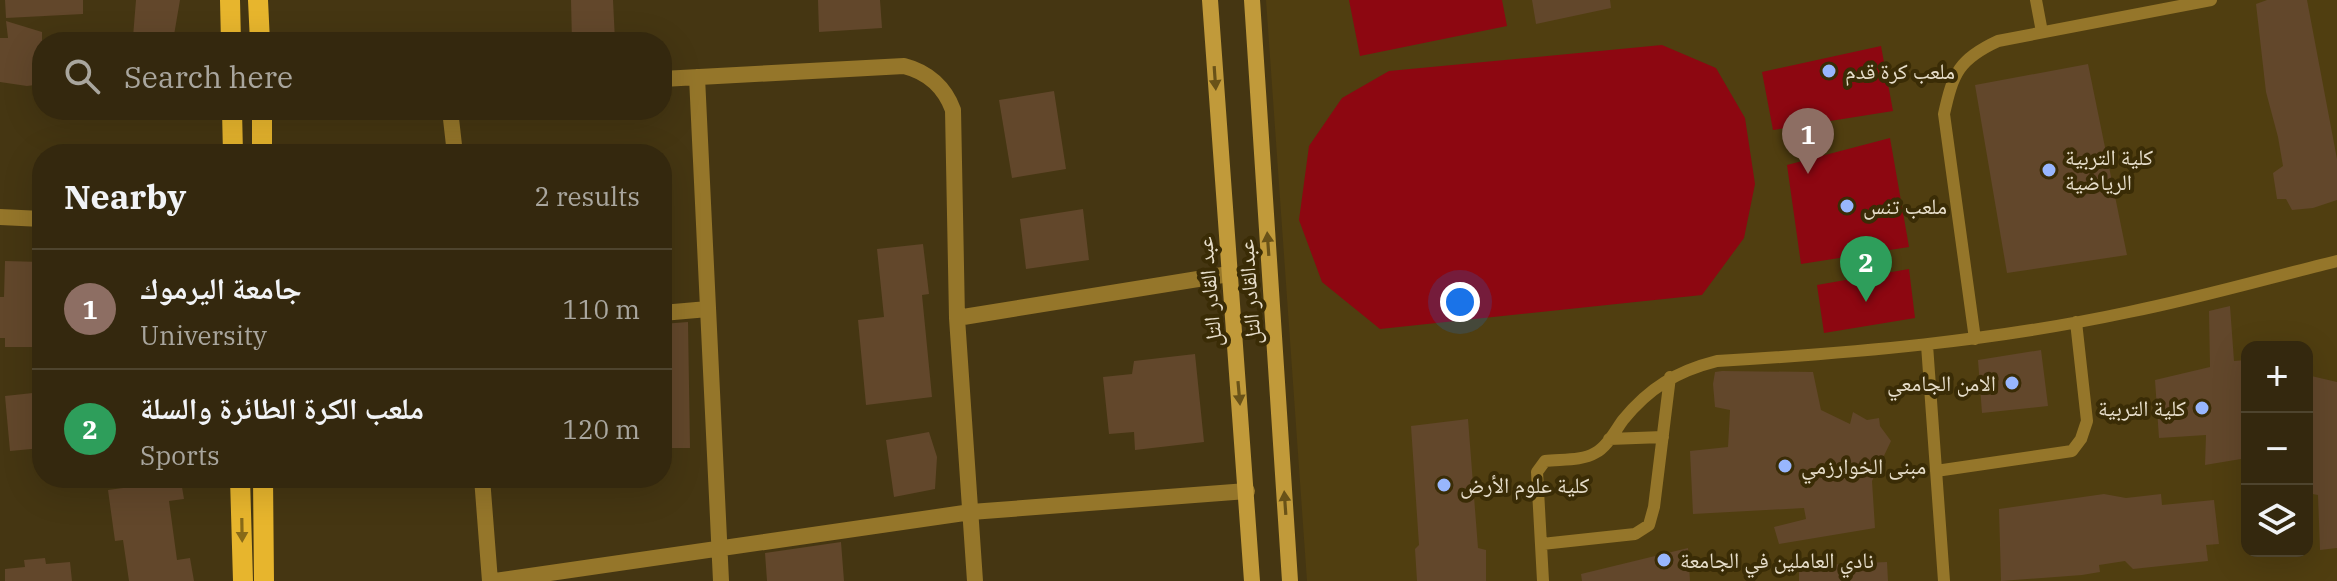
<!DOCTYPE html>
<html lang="en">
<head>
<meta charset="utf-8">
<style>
	body { margin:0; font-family:"IBM Plex Serif","Noto Naskh Arabic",serif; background:#3c3017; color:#f1f3f6 }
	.controls { position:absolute; right:24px; bottom:24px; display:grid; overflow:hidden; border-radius:16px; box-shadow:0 8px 32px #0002 }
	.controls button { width:72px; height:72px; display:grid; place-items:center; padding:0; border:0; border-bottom:2px solid #4e442e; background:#34280e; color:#f1f3f6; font:40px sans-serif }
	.you { position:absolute; left:1460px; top:302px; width:28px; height:28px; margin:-20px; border:6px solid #fff; border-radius:50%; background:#1a73e8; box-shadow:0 0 0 12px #1a73e833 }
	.badge { display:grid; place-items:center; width:52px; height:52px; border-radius:50%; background:#98b6fd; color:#fff; font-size:26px; font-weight:700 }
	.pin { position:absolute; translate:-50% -66px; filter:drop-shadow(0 2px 4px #0008) }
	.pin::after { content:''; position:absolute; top:42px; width:28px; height:24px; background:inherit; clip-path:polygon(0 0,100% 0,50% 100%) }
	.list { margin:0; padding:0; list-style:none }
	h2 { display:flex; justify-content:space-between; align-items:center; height:104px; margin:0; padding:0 32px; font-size:34px }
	h2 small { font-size:26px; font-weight:400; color:#a9a69e }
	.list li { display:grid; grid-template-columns:52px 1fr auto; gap:24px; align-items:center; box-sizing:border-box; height:120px; padding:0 32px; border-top:2px solid #4e442e }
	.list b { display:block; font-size:30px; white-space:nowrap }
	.list p { margin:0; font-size:26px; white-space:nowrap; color:#a9a69e }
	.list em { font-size:26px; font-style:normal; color:#a9a69e }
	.icon { flex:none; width:44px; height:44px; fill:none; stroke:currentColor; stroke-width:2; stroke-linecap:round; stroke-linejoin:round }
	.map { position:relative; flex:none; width:2337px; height:581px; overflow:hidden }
	.search { position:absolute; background:#34280e; box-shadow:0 8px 32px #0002; left:32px; top:32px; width:640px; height:88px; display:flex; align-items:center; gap:20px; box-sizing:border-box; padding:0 28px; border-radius:32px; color:#a9a69e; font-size:30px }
	.panel { position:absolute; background:#34280e; box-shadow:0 8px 32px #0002; left:32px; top:144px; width:640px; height:344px; border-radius:32px }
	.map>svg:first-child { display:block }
	.built { fill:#503e10; fill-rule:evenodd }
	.green { fill:#8d0711 }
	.building { fill:#62472b }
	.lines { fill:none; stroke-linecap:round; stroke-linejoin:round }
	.lane { stroke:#95762a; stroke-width:12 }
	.street { stroke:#95762a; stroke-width:16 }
	.secondary { stroke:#c19a3a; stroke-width:16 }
	.primary { stroke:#e7b52d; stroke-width:20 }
	.oneway { fill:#695218 }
	.oneway2 { fill:#886a18 }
	.poi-dot { fill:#98b6fd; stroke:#3a2c06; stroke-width:3 }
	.labels { text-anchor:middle; stroke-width:8; stroke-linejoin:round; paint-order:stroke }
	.poi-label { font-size:22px; fill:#e7decb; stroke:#3a2c06; text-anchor:start }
	.street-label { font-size:22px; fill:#e7decb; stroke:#3a2c06 }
</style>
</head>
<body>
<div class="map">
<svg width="2337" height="581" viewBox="0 0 2337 581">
	<rect width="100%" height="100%" fill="#453612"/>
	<path class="built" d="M 1266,0 L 2337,0 L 2337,581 L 1307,581 ZM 2247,347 L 2307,347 L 2307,551 L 2247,551 Z"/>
	<path class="green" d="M 1349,0 L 1502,0 L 1507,26 L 1360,56 Z
		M 1662,45 L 1716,68 L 1745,118 L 1755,184 L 1744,238 L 1702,295 L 1380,329 L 1322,282 L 1299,220 L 1309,146 L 1342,98 L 1389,71 Z
		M 1881,46 L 1893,111 L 1773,130 L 1762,72 Z
		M 1890,138 L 1909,247 L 1801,264 L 1787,165 Z
		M 1909,269 L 1915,318 L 1824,333 L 1817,285 Z"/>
	<path class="building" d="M 5,0 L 83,0 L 83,14 L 6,18 Z
		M 136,0 L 180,0 L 173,41 L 133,37 Z
		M 571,0 L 613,0 L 615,41 L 572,42 Z
		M 818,0 L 880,0 L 882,28 L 819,32 Z
		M 1532,0 L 1610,0 L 1611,8 L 1536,24 Z
		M 2267,0 L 2307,0 L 2337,159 L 2337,200 L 2313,208 L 2292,210 L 2286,199 L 2277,199 L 2273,173 L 2283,166 L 2278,137 L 2266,92 L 2256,4 Z
		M 6,21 L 42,32 L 42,84 L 27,86 L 0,82 L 0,38 L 8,38 Z
		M 2088,64 L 2127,255 L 2007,273 L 1975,85 Z
		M 1054,91 L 1066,169 L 1012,178 L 999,100 Z
		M 1083,209 L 1089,260 L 1026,269 L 1020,219 Z
		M 923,244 L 929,294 L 922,295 L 932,397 L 866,405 L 858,320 L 884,317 L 877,249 Z
		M 5,261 L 42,262 L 42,347 L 5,347 L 5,338 L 0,338 L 0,297 L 4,297 Z
		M 2230,306 L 2234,361 L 2247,360 L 2247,458 L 2205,465 L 2206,435 L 2159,438 L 2155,380 L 2210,367 L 2209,311 Z
		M 688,322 L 690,448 L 662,448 L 662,324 Z
		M 2041,350 L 2048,406 L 1982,413 L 1978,360 Z
		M 1195,354 L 1204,442 L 1135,450 L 1134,432 L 1109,434 L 1103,377 L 1132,374 L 1134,361 Z
		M 1722,371 L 1813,372 L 1821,410 L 1850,424 L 1853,412 L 1867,420 L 1879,418 L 1880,426 L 1891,441 L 1872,481 L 1875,528 L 1779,544 L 1774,527 L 1806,519 L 1804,508 L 1693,514 L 1690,451 L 1728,447 L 1730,410 L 1715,407 L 1713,384 L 1715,372 Z
		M 2307,375 L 2337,382 L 2337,548 L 2320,550 L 2318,495 L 2307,493 Z
		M 42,392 L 42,448 L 10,451 L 5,396 Z
		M 1468,419 L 1478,548 L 1486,550 L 1486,581 L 1417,581 L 1415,549 L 1419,545 L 1411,426 Z
		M 929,432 L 937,457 L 935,489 L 894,497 L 886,440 Z
		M 122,478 L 165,478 L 166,484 L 181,481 L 184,499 L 169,501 L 177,560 L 190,558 L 194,581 L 129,581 L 123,540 L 115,541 L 108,490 L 123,488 Z
		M 2104,494 L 2126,498 L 2161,494 L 2162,505 L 2214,500 L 2219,544 L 2206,545 L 2208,561 L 2133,569 L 2125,561 L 2099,565 L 2100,572 L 2082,575 L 2001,581 L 1999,509 Z
		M 841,542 L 844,581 L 767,581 L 765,553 Z
		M 1688,548 L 1690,581 L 1582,581 L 1581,574 Z
		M 45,558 L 46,564 L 70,562 L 72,581 L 5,581 L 5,569 L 25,567 L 24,560 Z
		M 1887,562 L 1888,581 L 1799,581 L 1799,566 Z"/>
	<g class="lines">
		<path class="lane" d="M 2036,0 L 2042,32
			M 1975,339 L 1944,114 C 1953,73 1959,59 1998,41 L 2211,0
			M 1927,345 L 1944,581
			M 1609,439 L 1663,437
			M 1936,471 L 2072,451 L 2081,439 L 2087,421 L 2076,322
			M 1542,544 L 1635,534 L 1649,525 L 1654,507 L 1670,377
			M 1543,581 L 1537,472 L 1545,461 C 1560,459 1582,461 1595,453 C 1607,447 1615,431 1623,420 C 1649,388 1677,371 1717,361 C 1855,353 1994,341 2129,312 C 2199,298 2268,278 2337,261"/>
		<path class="street" d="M 697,77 L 721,581
			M 662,79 L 904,66 C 928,72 945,88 953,110 L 957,318 L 975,581
			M 450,110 L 455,154
			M 0,217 L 42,219
			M 662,313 L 708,309
			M 957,318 L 1229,274
			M 482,478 L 490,581
			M 495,581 L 971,512 L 1247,491"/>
		<path class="secondary" d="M 1210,0 L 1252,581
			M 1252,0 L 1290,581"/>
		<path class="primary" d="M 230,0 L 231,42
			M 258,0 L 260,42
			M 232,110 L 233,154
			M 262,110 L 262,154
			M 240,478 L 243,581
			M 263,478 L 264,581"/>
	</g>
	<defs><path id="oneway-solid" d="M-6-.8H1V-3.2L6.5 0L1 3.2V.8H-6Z" transform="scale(2)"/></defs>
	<g class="oneway">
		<use href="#oneway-solid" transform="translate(1215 78) rotate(86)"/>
		<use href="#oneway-solid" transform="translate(1268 244) rotate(-94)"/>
		<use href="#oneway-solid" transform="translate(1239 393) rotate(85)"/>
		<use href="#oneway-solid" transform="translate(1285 503) rotate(-94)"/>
	</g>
	<use class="oneway2" href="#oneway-solid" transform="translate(242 530) rotate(89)"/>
	<g class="poi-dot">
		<circle cx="1829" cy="71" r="8"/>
		<circle cx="2049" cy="170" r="8"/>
		<circle cx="1847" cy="206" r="8"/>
		<circle cx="2012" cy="383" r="8"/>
		<circle cx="2202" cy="408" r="8"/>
		<circle cx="1785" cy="466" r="8"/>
		<circle cx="1444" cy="485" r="8"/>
		<circle cx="1664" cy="560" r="8"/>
	</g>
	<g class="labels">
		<g class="poi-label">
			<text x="1845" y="79">ملعب كرة قدم</text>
			<text x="2065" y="165">كلية التربية<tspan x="2065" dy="25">الرياضية</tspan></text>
			<text x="1863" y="214">ملعب تنس</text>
			<text x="1996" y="391" text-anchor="end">الامن الجامعي</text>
			<text x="2186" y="416" text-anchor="end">كلية التربية</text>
			<text x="1801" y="474">مبنى الخوارزمي</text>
			<text x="1460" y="493">كلية علوم الأرض</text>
			<text x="1680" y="568">نادي العاملين في الجامعة</text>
		</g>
		<g class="street-label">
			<text transform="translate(1209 292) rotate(-95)" y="8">عبد القادر التل</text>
			<text transform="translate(1249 292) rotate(-94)" y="8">عبدالقادر التل</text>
		</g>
	</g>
</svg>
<div class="controls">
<button>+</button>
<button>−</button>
<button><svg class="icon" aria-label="layers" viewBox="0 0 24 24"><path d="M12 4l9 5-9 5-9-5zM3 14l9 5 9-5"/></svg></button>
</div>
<div class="you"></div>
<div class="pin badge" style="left:1808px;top:174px;background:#8d6e63">1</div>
<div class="pin badge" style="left:1866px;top:302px;background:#2e9e5b">2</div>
<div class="search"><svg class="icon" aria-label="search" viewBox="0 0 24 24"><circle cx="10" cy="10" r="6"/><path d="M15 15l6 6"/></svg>Search here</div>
<section class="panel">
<h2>Nearby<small>2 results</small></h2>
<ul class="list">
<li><span class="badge" style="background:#8d6e63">1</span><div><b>جامعة اليرموك</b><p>University</p></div><em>110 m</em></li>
<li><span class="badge" style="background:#2e9e5b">2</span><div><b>ملعب الكرة الطائرة والسلة</b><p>Sports</p></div><em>120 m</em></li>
</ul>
</section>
</div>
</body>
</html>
